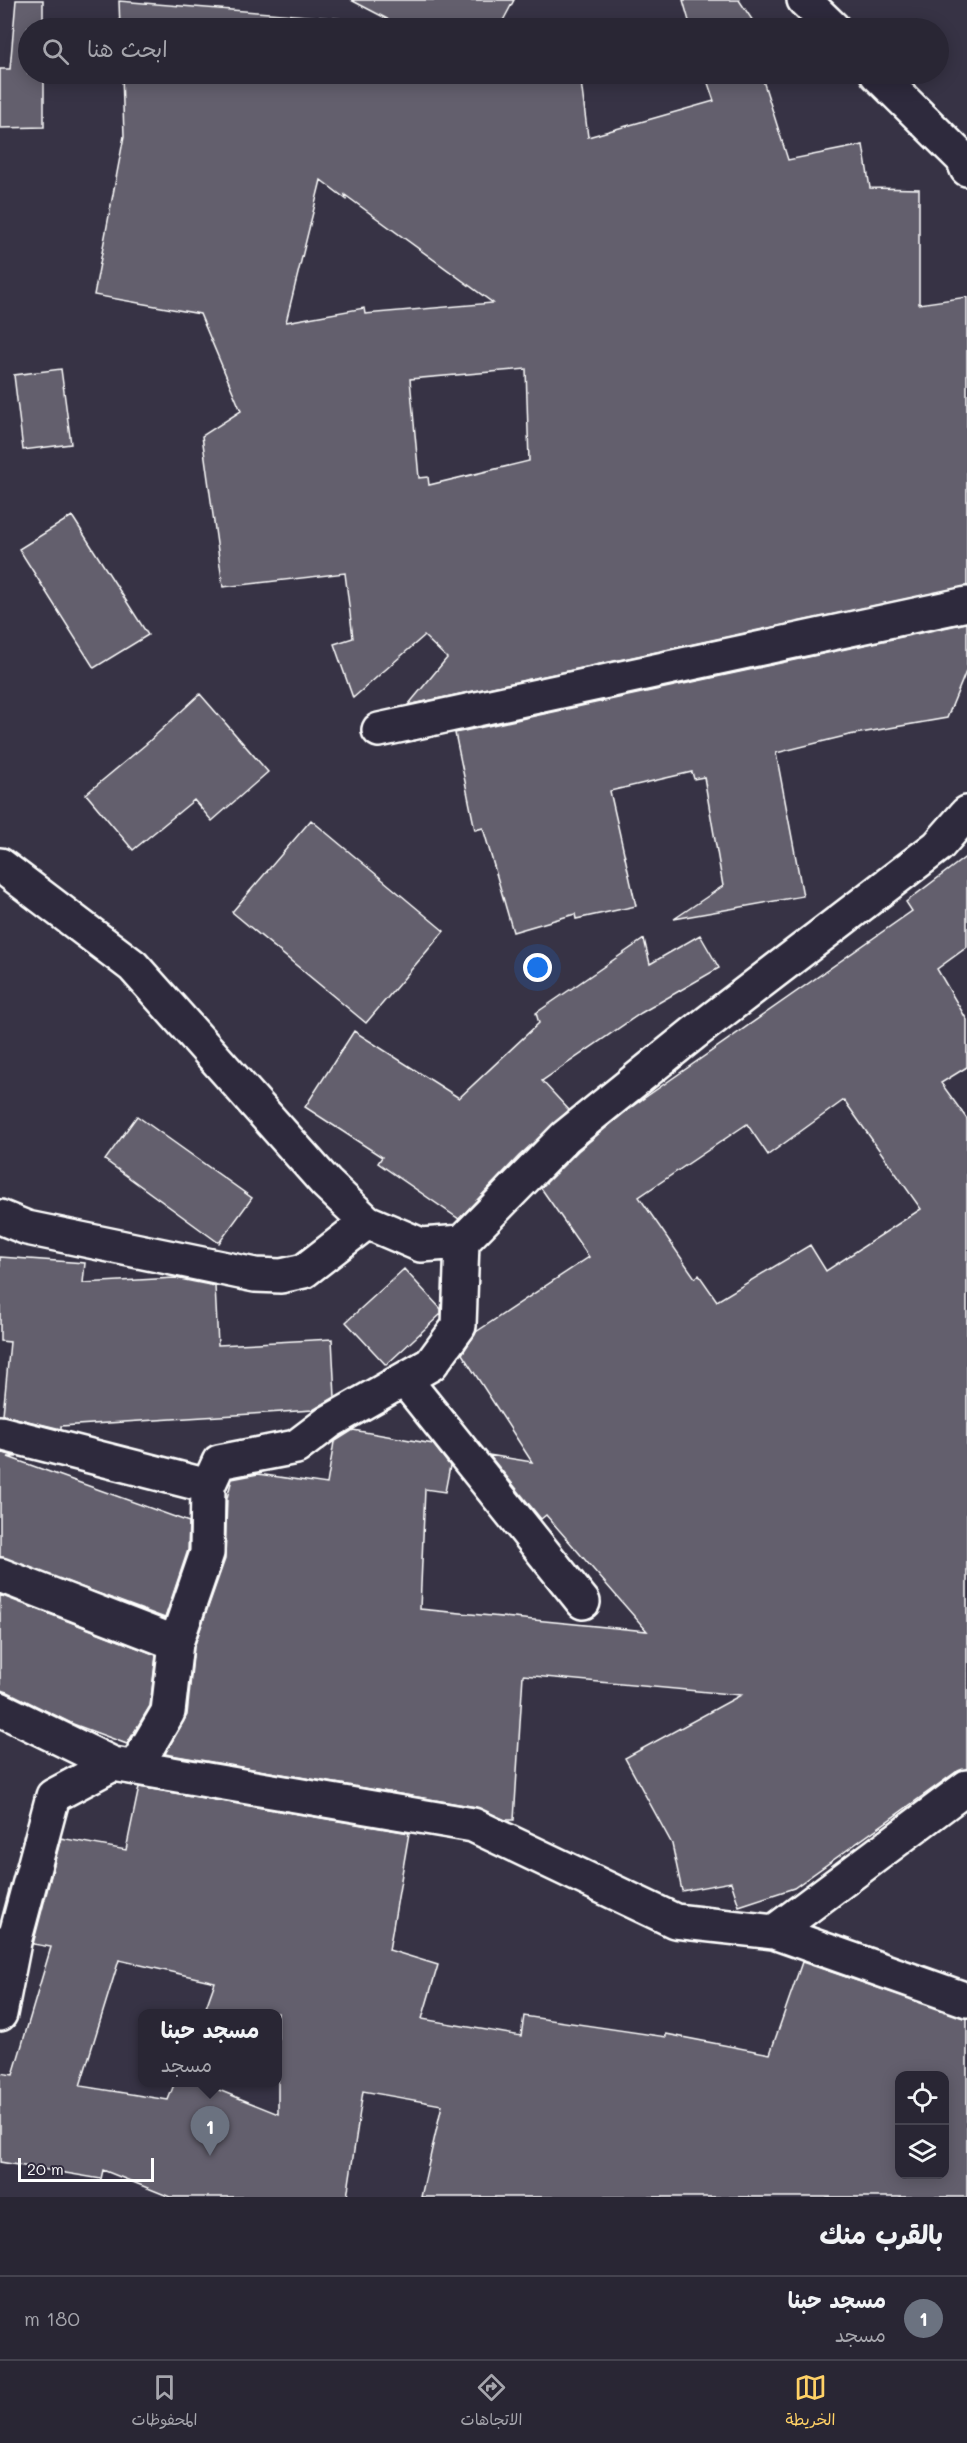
<!DOCTYPE html>
<html lang="ar">
<head>
<meta charset="utf-8">
<style>
	body { margin:0; font-family:Mali,"Playpen Sans Arabic",sans-serif; background:#353240; color:#f1f3f6; direction:rtl }
	.controls { position:absolute; right:18px; bottom:18px; display:grid; overflow:hidden; border-radius:12px; box-shadow:0 3px 15px #0003 }
	.controls button { width:54px; height:54px; display:grid; place-items:center; padding:0; border:0; border-bottom:2px solid #45434f; background:#292634; color:#f1f3f6; font:30px sans-serif }
	.scale { position:absolute; left:18px; bottom:15px; width:136px; box-sizing:border-box; padding-left:6px; border:3px solid #fff; border-top:0; font-size:16px; line-height:21px; white-space:nowrap; color:#fff; -webkit-text-stroke:4px #2f2a3d; paint-order:stroke }
	.you { position:absolute; left:538px; top:968px; width:21px; height:21px; margin:-15px; border:4px solid #fff; border-radius:50%; background:#1a73e8; box-shadow:0 0 0 9px #1a73e833 }
	.badge { display:grid; place-items:center; width:39px; height:39px; border-radius:50%; background:#ffd166; color:#fff; font-size:20px; font-weight:700 }
	.pin { position:absolute; translate:-50% -50px; filter:drop-shadow(0 2px 3px #0008) }
	.pin::after { content:''; position:absolute; top:32px; width:21px; height:18px; background:inherit; clip-path:polygon(0 0,100% 0,50% 100%) }
	.popup { position:absolute; left:138px; top:2009px; width:144px; height:78px; box-sizing:border-box; display:grid; place-content:center; border-radius:12px; background:#292634; filter:drop-shadow(0 2px 4px #0005); font-size:20px; white-space:nowrap; color:#a5a5ac }
	.popup b { font-size:22px; color:#f1f3f6 }
	.popup::after { content:''; position:absolute; left:50%; top:100%; margin-left:-12px; border:12px solid transparent; border-top-color:#292634 }
	.list { margin:0; padding:0; list-style:none }
	h2 { display:flex; justify-content:space-between; align-items:center; height:78px; margin:0; padding:0 24px; font-size:26px }
	h2 small { font-size:20px; font-weight:400; color:#a5a5ac }
	.list li { display:grid; grid-template-columns:39px 1fr auto; gap:18px; align-items:center; box-sizing:border-box; height:84px; padding:0 24px; border-top:2px solid #45434f }
	.list b { display:block; font-size:22px; white-space:nowrap }
	.list p { margin:0; font-size:20px; white-space:nowrap; color:#a5a5ac }
	.list em { font-size:20px; font-style:normal; color:#a5a5ac }
	.icon { flex:none; width:33px; height:33px; fill:none; stroke:currentColor; stroke-width:2; stroke-linecap:round; stroke-linejoin:round }
	.map { position:relative; flex:none; width:967px; height:2197px; overflow:hidden; direction:ltr }
	.search { position:absolute; background:#292634; box-shadow:0 3px 15px #0003; left:18px; right:18px; top:18px; height:66px; display:flex; align-items:center; gap:15px; box-sizing:border-box; padding:0 21px; border-radius:33px; color:#a5a5ac; font-size:22px }
	.sheet { height:162px; background:#292634 }
	nav { display:flex; justify-content:space-around; align-items:center; box-sizing:border-box; height:84px; border-top:2px solid #45434f; background:#292634; font-size:16px; color:#a5a5ac }
	nav a { display:grid; justify-items:center; gap:3px }
	nav .on { color:#ffd166 }
	.map>svg:first-child { display:block }
	.building { fill:#635f6d; stroke:#fff; stroke-width:1.5; fill-rule:evenodd }
	.lines { fill:none; stroke-linecap:round; stroke-linejoin:round }
	.minor-casing { stroke:#fff; stroke-width:38 }
	.minor { stroke:#2f2a3d; stroke-width:33 }
</style>
</head>
<body>
<div class="map">
<svg width="967" height="2197" viewBox="0 0 967 2197">
	<rect width="100%" height="100%" fill="#373345"/>
	<filter id="ink" filterUnits="userSpaceOnUse"><feTurbulence type="fractalNoise" baseFrequency=".0167" numOctaves="2"/><feDisplacementMap in="SourceGraphic" scale="12" xChannelSelector="R" yChannelSelector="G"/><feConvolveMatrix kernelMatrix="1 2 1 2 8 2 1 2 1" color-interpolation-filters="sRGB"/></filter>
	<g filter="url(#ink)">
		<path class="building" d="M 16,0 L 43,0 L 43,28 L 28,28 L 28,74 L 44,74 L 44,127 L 0,128 L 0,69 L 10,69 Z
			M 351,0 L 514,0 L 499,28 L 120,28 L 119,1 L 395,23 Z
			M 683,0 L 739,0 L 757,27 L 691,28 Z
			M 122,74 L 580,74 L 588,137 L 714,101 L 705,74 L 761,74 L 788,160 L 863,145 L 870,188 L 919,189 L 919,304 L 967,297 L 967,586 L 408,705 L 447,658 L 424,636 L 353,698 L 334,644 L 353,638 L 345,573 L 223,587 L 202,436 L 241,411 L 200,314 L 94,295 L 124,136 ZM 321,180 L 346,199 L 345,195 L 493,303 L 365,314 L 364,308 L 286,322 ZM 526,369 L 529,461 L 429,485 L 428,477 L 419,478 L 410,379 Z
			M 61,369 L 71,444 L 23,450 L 14,375 Z
			M 72,516 L 148,635 L 94,668 L 19,549 Z
			M 967,623 L 967,669 L 947,718 L 849,735 L 776,753 L 803,896 L 674,919 L 723,886 L 704,777 L 694,779 L 692,772 L 610,791 L 636,906 L 576,919 L 575,914 L 513,932 L 483,828 L 475,830 L 455,733 Z
			M 200,694 L 268,772 L 212,821 L 194,800 L 133,850 L 86,794 L 145,745 Z
			M 311,820 L 444,931 L 366,1023 L 232,912 Z
			M 967,856 L 967,947 L 937,969 L 967,1020 L 967,1067 L 941,1083 L 967,1119 L 967,1769 L 956,1772 L 794,1888 L 739,1906 L 731,1882 L 682,1891 L 672,1844 L 625,1758 L 741,1695 L 523,1675 L 514,1820 L 505,1820 L 476,1807 L 165,1754 L 187,1715 L 194,1647 L 225,1559 L 227,1498 L 232,1479 L 258,1474 L 327,1484 L 334,1442 L 353,1430 L 433,1444 L 450,1466 L 445,1492 L 425,1489 L 420,1609 L 647,1631 L 546,1515 L 541,1519 L 489,1455 L 532,1462 L 462,1354 L 476,1332 L 589,1257 L 541,1188 L 578,1151 L 630,1108 L 912,911 L 906,902 ZM 844,1100 L 921,1209 L 826,1271 L 810,1245 L 717,1301 L 699,1275 L 695,1278 L 639,1197 L 747,1124 L 768,1155 Z
			M 700,935 L 719,968 L 641,1013 L 542,1081 L 569,1110 L 519,1156 L 459,1219 L 378,1163 L 382,1157 L 305,1107 L 354,1031 L 459,1098 L 539,1023 L 536,1013 L 644,939 L 650,964 Z
			M 137,1116 L 252,1198 L 219,1243 L 105,1160 Z
			M 0,1257 L 85,1263 L 83,1283 L 175,1278 L 215,1286 L 218,1345 L 332,1339 L 335,1397 L 313,1410 L 61,1426 L 61,1429 L 3,1415 L 10,1342 L 0,1341 Z
			M 404,1269 L 441,1309 L 441,1314 L 386,1365 L 346,1322 Z
			M 0,1452 L 17,1457 L 8,1457 L 189,1522 L 188,1550 L 165,1618 L 0,1557 Z
			M 0,1595 L 156,1655 L 150,1706 L 127,1744 L 73,1724 L 8,1692 L 0,1690 Z
			M 139,1787 L 409,1833 L 389,1950 L 438,1965 L 422,2019 L 521,2036 L 524,2016 L 666,2037 L 666,2034 L 770,2054 L 802,1962 L 967,2018 L 967,2197 L 421,2197 L 442,2105 L 363,2091 L 347,2197 L 170,2197 L 103,2170 L 101,2179 L 0,2162 L 0,2073 L 13,2075 L 51,1947 L 33,1944 L 61,1838 L 126,1850 ZM 119,1960 L 215,1982 L 204,2013 L 278,2013 L 278,2114 L 199,2082 L 175,2082 L 168,2100 L 80,2086 ZM 900,2076 L 945,2076 L 945,2175 L 900,2175 Z"/>
		<g class="lines">
			<g class="minor-casing">
				<path id="minor" d="M 804,0 L 833,28
					M 877,74 L 963,159 L 967,169
					M 379,730 L 967,604
					M 0,865 L 133,966 L 326,1183 L 367,1222 L 421,1245 L 462,1242 L 565,1137 L 694,1033 L 938,846 L 967,813
					M 0,1217 L 27,1228 L 255,1275 L 281,1276 L 304,1271 L 367,1222
					M 405,1380 L 583,1602
					M 0,1433 L 208,1486 L 219,1462 L 296,1447 L 329,1422 L 431,1364 L 459,1326 L 462,1242
					M 0,1575 L 176,1643
					M 0,1709 L 113,1764 L 473,1825 L 675,1921 L 774,1932 L 967,1787
					M 135,1768 L 168,1712 L 176,1643 L 207,1553 L 208,1486
					M 774,1932 L 967,2000
					M 0,1944 L 14,1942 L 53,1796 L 113,1764
					M 0,2014 L 14,1942"/>
			</g>
			<use href="#minor" class="minor"/>
		</g>
	</g>
</svg>
<div class="controls">
<button><svg class="icon" aria-label="locate" viewBox="0 0 24 24"><circle cx="12" cy="12" r="6"/><path d="M12 2v4M12 18v4M2 12h4M18 12h4"/></svg></button>
<button><svg class="icon" aria-label="layers" viewBox="0 0 24 24"><path d="M12 4l9 5-9 5-9-5zM3 14l9 5 9-5"/></svg></button>
</div>
<div class="scale">20 m</div>
<div class="you"></div>
<div class="pin badge" style="left:210px;top:2156px;background:#6b7280">1</div>
<div class="popup"><b>مسجد حبنا</b>مسجد</div>
<div class="search"><svg class="icon" aria-label="search" viewBox="0 0 24 24"><circle cx="10" cy="10" r="6"/><path d="M15 15l6 6"/></svg>ابحث هنا</div>
</div>
<section class="sheet">
<h2>بالقرب منك<small></small></h2>
<ul class="list">
<li><span class="badge" style="background:#6b7280">1</span><div><b>مسجد حبنا</b><p>مسجد</p></div><em>180 m</em></li>
</ul>
</section>
<nav>
<a class="on"><svg class="icon" aria-label="map" viewBox="0 0 24 24"><path d="M3 6l6-2 6 2 6-2v14l-6 2-6-2-6 2zM9 4v14M15 6v14"/></svg>الخريطة</a>
<a><svg class="icon" aria-label="directions" viewBox="0 0 24 24"><path d="M12 3l9 9-9 9-9-9zM9 14v-3h6M13 9l2 2-2 2"/></svg>الاتجاهات</a>
<a><svg class="icon" aria-label="saved" viewBox="0 0 24 24"><path d="M7 4h10v16l-5-4-5 4z"/></svg>المحفوظات</a>
</nav>
</body>
</html>
